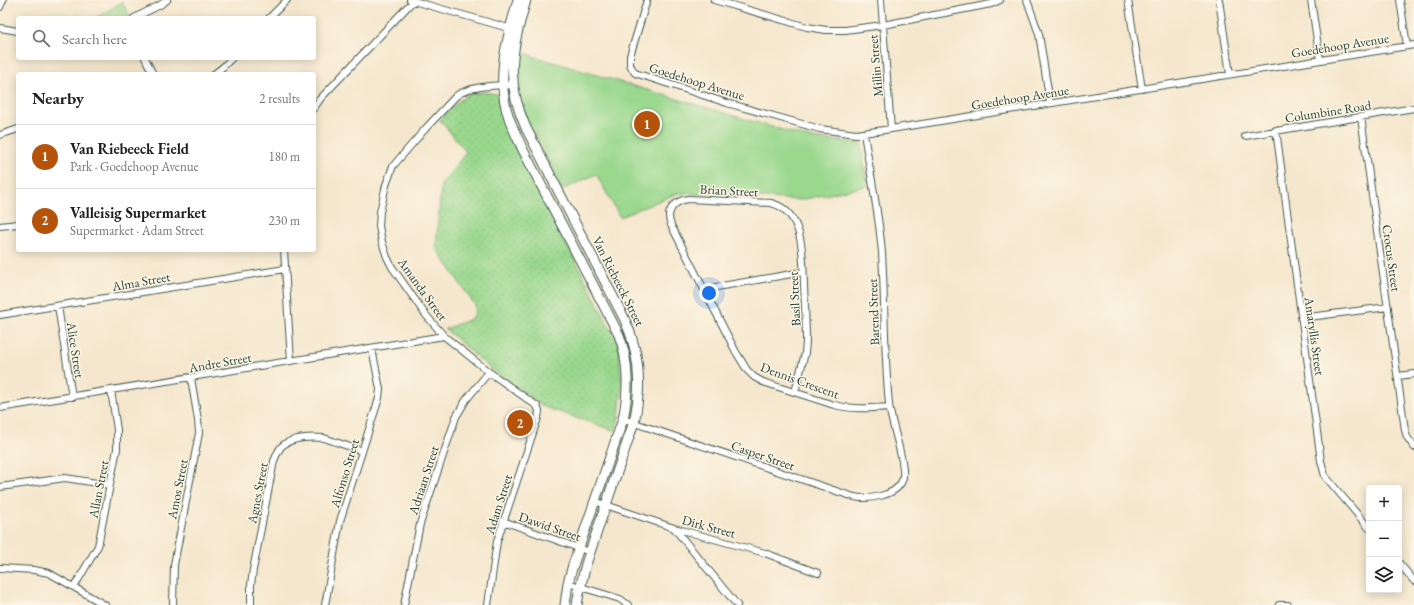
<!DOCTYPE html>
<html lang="en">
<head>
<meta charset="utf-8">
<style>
	body { margin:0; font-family:"EB Garamond",serif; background:#f2f2f2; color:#202124 }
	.controls { position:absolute; right:12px; bottom:12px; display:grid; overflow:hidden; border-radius:4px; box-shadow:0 2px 10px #0003 }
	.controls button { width:36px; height:36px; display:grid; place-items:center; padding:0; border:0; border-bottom:1px solid #e0e0e0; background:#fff; color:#202124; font:20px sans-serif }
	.you { position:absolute; left:709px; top:293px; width:14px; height:14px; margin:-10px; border:3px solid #fff; border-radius:50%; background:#1a73e8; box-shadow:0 0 0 6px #1a73e833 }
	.badge { display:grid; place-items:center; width:26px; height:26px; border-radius:50%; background:#b45309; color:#fff; font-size:13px; font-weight:700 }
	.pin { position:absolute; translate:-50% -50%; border:2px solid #fff; box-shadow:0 1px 4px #0006 }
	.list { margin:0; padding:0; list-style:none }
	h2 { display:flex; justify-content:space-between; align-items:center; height:52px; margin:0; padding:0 16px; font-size:17px }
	h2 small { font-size:13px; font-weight:400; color:#757577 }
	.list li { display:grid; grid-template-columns:26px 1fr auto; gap:12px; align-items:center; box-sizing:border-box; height:64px; padding:0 16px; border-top:1px solid #e0e0e0 }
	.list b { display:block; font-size:15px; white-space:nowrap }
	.list p { margin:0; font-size:13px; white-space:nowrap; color:#757577 }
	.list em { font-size:13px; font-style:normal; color:#757577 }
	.icon { flex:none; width:22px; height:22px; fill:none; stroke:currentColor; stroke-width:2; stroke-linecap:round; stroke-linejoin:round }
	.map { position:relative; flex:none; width:1414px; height:605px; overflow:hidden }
	.search { position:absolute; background:#fff; box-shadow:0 2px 10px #0003; left:16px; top:16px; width:300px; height:44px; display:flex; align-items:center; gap:10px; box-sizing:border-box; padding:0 14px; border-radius:4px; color:#757577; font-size:15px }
	.panel { position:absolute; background:#fff; box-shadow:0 2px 10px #0003; left:16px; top:72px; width:300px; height:180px; border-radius:4px }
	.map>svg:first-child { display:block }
	.grass { fill:url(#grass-dots); stroke:#5c8a61 }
	.green { fill:#9ad88e; stroke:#5c8a61 }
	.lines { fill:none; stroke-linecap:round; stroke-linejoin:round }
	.street-casing { stroke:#3f564b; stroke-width:8 }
	.secondary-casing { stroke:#3f564b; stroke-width:11 }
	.street { stroke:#fff; stroke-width:6 }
	.secondary { stroke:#fff; stroke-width:9 }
	.labels { text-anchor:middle; stroke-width:3; stroke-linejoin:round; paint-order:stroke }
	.street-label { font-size:13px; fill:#1f3d34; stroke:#fcf5e5 }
</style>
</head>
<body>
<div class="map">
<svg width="1414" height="605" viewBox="0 0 1414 605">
	<defs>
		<pattern id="grass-dots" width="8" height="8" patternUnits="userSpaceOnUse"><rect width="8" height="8" fill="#9ad88e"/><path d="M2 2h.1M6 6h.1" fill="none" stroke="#84ba7b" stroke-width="1.8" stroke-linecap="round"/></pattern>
	</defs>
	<rect width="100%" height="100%" fill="#fcf5e5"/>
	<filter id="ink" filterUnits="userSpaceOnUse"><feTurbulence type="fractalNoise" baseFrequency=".025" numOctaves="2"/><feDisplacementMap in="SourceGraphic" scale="8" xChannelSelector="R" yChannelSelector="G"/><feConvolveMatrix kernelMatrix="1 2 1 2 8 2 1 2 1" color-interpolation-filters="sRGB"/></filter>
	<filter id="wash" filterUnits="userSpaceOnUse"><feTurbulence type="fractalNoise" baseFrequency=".012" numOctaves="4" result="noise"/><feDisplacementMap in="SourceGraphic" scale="16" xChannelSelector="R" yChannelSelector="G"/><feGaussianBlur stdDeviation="0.9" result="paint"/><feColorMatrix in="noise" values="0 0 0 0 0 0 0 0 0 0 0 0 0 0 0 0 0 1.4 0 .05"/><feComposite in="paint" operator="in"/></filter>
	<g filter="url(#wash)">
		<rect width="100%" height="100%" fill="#f5e7cd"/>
		<path class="grass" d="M 483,92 L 497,94 L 505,124 L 618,343 L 622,385 L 619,418 L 615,431 L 544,407 L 491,369 L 445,329 L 473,318 L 476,307 L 436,248 L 441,185 L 466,152 L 440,120 L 456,103 L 469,94 Z"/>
		<path class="green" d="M 122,2 L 130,16 L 127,18 L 96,18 Z
			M 519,52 L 809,138 L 861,143 L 867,186 L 800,200 L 678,193 L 620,217 L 596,174 L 562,190 L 523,111 L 517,85 Z"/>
	</g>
	<g filter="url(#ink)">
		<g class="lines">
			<g class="street-casing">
				<path id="street" d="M 410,0 L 512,29
					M 647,0 L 630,56 L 630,65 L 635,73 L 727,103 L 820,129 L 856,134 L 891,129 L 1414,45
					M 714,0 L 807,27 L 826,30 L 845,30 L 883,25 L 991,4 L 1000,0
					M 881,0 L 891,129
					M 1027,0 L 1039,34 L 1050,103
					M 1128,0 L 1142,89
					M 1219,0 L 1230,74
					M 1311,0 L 1320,60
					M 1400,0 L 1407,46
					M 0,7 L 3,0
					M 134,18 L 160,5 L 167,0
					M 269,18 L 287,0
					M 0,28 L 18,31
					M 145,58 L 153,74
					M 214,74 L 223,67 L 232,58
					M 314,108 L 320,99 L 413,1
					M 1361,117 L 1405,430 L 1407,437 L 1414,447
					M 1276,130 L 1321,461 L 1325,476 L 1369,528
					M 0,135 L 18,129
					M 1245,136 L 1414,108
					M 0,226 L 18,224
					M 284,250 L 291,361
					M 705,289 L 803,272
					M 58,306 L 72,397
					M 0,315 L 285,269
					M 1301,318 L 1388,307
					M 1398,376 L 1414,374
					M 795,392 L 805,353 L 806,342 C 806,324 805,305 804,286 C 803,259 805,211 771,203 L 688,199 C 674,201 665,211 671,225 L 736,352 L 747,370 L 754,377 L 763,382 L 834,405 C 853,410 871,408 889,407
					M 0,408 L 444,336
					M 623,419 L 854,497 C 868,500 896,496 902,481 C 908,468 890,421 889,404 C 884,354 885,303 882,253 C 879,213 870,173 864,133
					M 0,487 L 65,478 L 110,485
					M 594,501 L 674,528 L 765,553 L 818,573
					M 503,521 L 590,552
					M 674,528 L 737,605
					M 1399,563 L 1414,581
					M 0,568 L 34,570 L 49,573 L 105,605
					M 568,583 L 620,599 L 628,605
					M 74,587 L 98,546 L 117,449 L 117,430 L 111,390
					M 173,605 L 174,565 L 199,433 L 198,420 L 191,378
					M 251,605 L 251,585 L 253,570 L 274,461 C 276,456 278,451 281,447 C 291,437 311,437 324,438 L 362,451
					M 325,605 L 340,521 L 379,398 L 380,389 L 372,349
					M 404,605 L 420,524 L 456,417 L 466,400 L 489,372
					M 488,605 L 497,541 L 538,418 L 539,411 L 537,406 L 489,372 L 444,336 L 425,314 L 392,267 L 387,257 L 382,242 L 379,226 L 380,212 L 386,185 L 393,166 L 426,128 L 456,96 C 471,85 495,86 513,85
					M 1279,605 L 1288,605"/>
			</g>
			<g class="secondary-casing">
				<path id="secondary" d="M 518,0 C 507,39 495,78 509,118 C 513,129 518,139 523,150 L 619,335 C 629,361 629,392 623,419 L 573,565 L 568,583 L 565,605
					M 526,0 C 512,49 504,79 526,128 L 625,320 C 640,353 642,387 634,422 L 586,564 L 579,593 L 577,605"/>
			</g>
			<use href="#street" class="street"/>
			<use href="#secondary" class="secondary"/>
		</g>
	</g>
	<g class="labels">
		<g class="street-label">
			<text transform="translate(1340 45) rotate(-9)" y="5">Goedehoop Avenue</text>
			<text transform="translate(875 66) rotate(-95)" y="5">Millin Street</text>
			<text transform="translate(697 81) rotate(17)" y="5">Goedehoop Avenue</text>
			<text transform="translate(1020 97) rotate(-9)" y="5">Goedehoop Avenue</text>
			<text transform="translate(1328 111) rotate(-9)" y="5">Columbine Road</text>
			<text transform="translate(729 190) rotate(3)" y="5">Brian Street</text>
			<text transform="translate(1392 258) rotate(82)" y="5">Crocus Street</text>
			<text transform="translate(141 281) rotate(-10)" y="5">Alma Street</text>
			<text transform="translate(619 281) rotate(63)" y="5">Van Riebeeck Street</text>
			<text transform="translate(423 289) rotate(54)" y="5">Amanda Street</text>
			<text transform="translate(794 299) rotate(-93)" y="5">Basil Street</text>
			<text transform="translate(873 312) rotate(-92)" y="5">Barend Street</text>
			<text transform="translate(1315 336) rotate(82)" y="5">Amaryllis Street</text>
			<text transform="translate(76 350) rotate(81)" y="5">Alice Street</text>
			<text transform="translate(220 362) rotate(-10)" y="5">Andre Street</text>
			<text transform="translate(800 380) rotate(20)" y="5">Dennis Crescent</text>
			<text transform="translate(763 455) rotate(19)" y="5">Casper Street</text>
			<text transform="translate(344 473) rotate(-73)" y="5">Alfonso Street</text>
			<text transform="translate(423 480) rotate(-72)" y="5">Adriaan Street</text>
			<text transform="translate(98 489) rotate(-79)" y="5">Allan Street</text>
			<text transform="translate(177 489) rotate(-79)" y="5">Amos Street</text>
			<text transform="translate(257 493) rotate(-79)" y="5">Agnes Street</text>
			<text transform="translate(498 504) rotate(-72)" y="5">Adam Street</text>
			<text transform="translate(550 526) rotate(19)" y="5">Dawid Street</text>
			<text transform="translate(709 526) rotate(15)" y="5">Dirk Street</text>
		</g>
	</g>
</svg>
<div class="controls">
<button>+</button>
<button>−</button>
<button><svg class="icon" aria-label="layers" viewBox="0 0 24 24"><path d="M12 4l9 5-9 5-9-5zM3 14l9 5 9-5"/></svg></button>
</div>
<div class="you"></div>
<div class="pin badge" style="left:647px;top:124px">1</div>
<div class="pin badge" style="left:520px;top:423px">2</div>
<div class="search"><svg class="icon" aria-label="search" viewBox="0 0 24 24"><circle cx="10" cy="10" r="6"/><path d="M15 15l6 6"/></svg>Search here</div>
<section class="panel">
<h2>Nearby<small>2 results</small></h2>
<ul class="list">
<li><span class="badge">1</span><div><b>Van Riebeeck Field</b><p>Park · Goedehoop Avenue</p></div><em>180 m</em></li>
<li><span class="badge">2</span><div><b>Valleisig Supermarket</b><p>Supermarket · Adam Street</p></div><em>230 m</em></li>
</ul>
</section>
</div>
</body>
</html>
